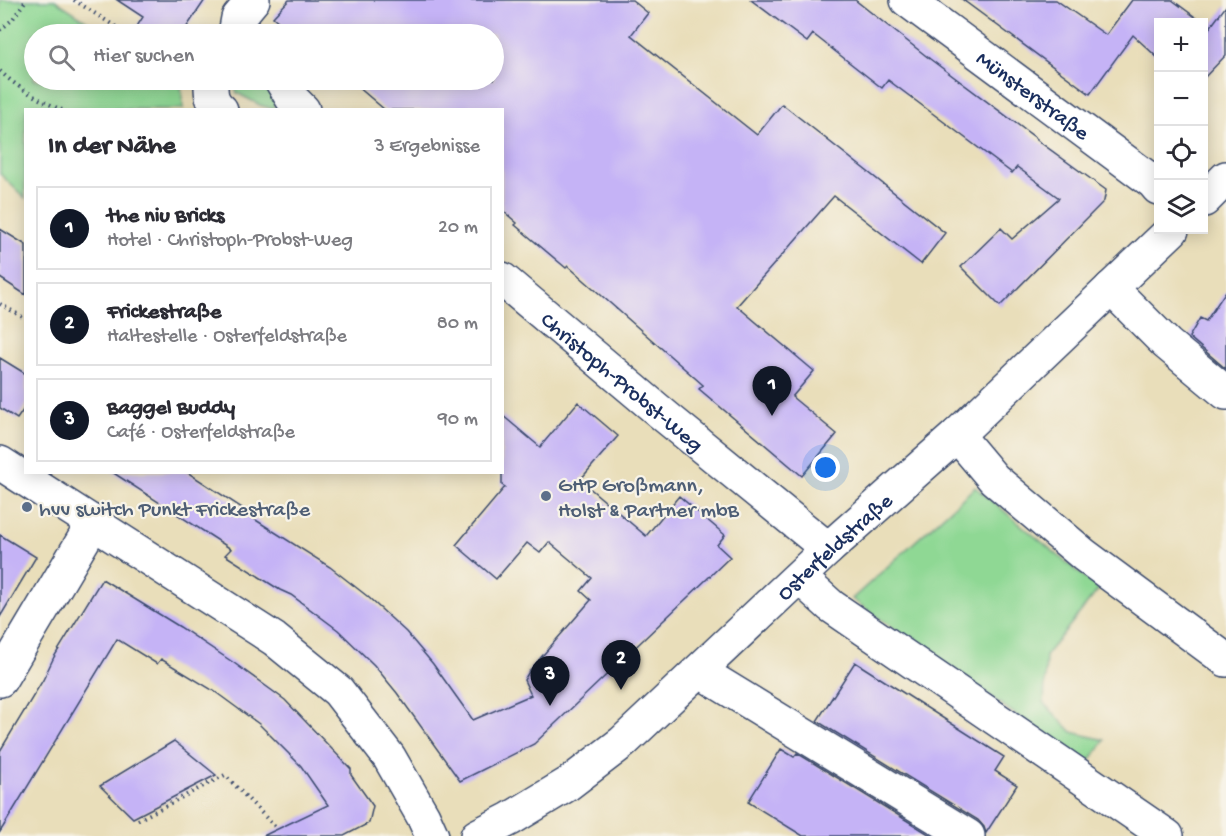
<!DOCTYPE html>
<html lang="de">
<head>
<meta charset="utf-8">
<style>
	body { margin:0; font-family:"Gochi Hand",sans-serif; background:#f2f2f3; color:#2b2b33 }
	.controls { position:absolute; right:18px; top:18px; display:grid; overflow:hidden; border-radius:0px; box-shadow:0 3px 15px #0003 }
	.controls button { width:54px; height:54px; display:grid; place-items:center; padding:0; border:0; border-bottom:2px solid #e1e1e2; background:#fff; color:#2b2b33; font:30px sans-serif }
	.you { position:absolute; left:826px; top:468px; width:21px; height:21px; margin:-15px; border:4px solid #fff; border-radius:50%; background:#1a73e8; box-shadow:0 0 0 9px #1a73e833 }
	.badge { display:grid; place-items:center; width:39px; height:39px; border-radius:50%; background:#111827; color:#fff; font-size:20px; font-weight:700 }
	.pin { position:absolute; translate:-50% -50px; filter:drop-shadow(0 2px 3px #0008) }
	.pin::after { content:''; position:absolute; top:32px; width:21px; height:18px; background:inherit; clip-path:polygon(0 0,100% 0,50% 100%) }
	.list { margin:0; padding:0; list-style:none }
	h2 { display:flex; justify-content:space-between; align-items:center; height:78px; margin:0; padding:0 24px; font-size:26px }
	h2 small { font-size:20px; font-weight:400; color:#7c7c81 }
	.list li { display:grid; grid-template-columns:39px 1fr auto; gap:18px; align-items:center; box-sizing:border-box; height:84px; margin:0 12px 12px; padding:0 12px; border:2px solid #e1e1e2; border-radius:0px }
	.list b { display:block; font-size:22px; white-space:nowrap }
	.list p { margin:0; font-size:20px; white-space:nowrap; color:#7c7c81 }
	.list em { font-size:20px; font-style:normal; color:#7c7c81 }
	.icon { flex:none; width:33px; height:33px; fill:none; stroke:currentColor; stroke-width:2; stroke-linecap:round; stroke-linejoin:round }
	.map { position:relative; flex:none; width:1226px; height:836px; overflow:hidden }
	.search { position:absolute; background:#fff; box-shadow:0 3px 15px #0003; left:24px; top:24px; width:480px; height:66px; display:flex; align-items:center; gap:15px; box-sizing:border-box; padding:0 21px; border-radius:33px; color:#7c7c81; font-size:22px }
	.panel { position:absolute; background:#fff; box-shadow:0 3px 15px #0003; left:24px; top:108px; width:480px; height:366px; border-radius:0px }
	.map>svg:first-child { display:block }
	.green { fill:#8fd894; stroke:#558479; stroke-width:1.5 }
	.building { fill:#c5b3f6 }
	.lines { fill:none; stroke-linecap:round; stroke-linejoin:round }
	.minor-casing { stroke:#3a496c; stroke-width:36 }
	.major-casing { stroke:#3a496c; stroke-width:36 }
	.path { stroke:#3a496c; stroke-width:4; stroke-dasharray:1.5 4.5; stroke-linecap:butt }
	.minor { stroke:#fff; stroke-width:33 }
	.major { stroke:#fff; stroke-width:33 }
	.service-dot { fill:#5c6f8a; stroke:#f7f3e8; stroke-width:2 }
	.labels { text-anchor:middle; stroke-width:4.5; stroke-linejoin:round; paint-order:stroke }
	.street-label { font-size:22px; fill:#1b2f5e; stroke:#f7f3e8 }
	.service-label { font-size:22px; fill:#4e5e75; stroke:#f7f3e8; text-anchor:start }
</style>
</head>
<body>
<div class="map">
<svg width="1226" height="836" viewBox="0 0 1226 836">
	<rect width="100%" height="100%" fill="#f7f3e8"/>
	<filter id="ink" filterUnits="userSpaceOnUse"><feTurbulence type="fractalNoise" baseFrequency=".0167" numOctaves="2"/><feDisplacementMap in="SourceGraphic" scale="12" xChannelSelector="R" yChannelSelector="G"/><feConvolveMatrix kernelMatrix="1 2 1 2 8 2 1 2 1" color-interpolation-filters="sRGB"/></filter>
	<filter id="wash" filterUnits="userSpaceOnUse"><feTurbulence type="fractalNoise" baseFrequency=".008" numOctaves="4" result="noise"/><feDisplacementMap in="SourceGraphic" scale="24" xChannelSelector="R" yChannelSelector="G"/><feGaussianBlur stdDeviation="1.35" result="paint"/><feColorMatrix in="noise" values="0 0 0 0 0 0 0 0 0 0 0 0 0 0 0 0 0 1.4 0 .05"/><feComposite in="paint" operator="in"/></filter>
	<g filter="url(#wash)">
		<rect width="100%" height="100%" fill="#e9deba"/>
		<path class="green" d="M 0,0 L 55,0 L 107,34 L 34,34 L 34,80 L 175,80 L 181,84 L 183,109 L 26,110 L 25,198 L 0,174 Z
			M 240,80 L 253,80 L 276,97 L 276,102 L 273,109 L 260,105 L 237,93 L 235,86 Z
			M 975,487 L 1099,589 L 1046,655 L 1044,703 L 1072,732 L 1105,740 L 1087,765 L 852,599 Z"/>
		<g id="blocks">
			<path class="building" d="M 117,0 L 205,0 L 182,34 L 132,34 L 143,17 Z
				M 289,0 L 632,0 L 648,13 L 631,35 L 757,135 L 782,104 L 945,233 L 921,264 L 834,196 L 737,306 L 814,371 L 792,397 L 837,434 L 802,476 L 699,389 L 703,385 L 568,266 L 566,268 L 515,225 L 517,223 L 502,210 L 502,110 L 385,110 L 350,80 L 494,80 L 494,34 L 293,34 L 273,17 Z
				M 751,0 L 855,0 L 930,59 L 1037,139 L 1037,140 L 1106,190 L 1104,201 L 1000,306 L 961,267 L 1001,228 L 1012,239 L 1059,198 L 1017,167 L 1012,173 L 888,80 L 882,88 L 813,34 L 807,42 Z
				M 963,0 L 1056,0 L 1106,35 L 1132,0 L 1172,0 L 1202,22 L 1158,22 L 1158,58 L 1133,35 L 1090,94 Z
				M 1226,6 L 1226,55 L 1203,79 L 1203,37 Z
				M 0,229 L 26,245 L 26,295 L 0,278 Z
				M 1226,291 L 1226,369 L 1189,337 L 1200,318 L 1206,321 Z
				M 0,358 L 26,374 L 26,406 L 17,419 L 0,408 Z
				M 578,402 L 618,436 L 580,480 L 646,536 L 679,496 L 725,535 L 717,545 L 730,557 L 534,744 L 460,781 L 397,693 L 374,665 L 338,630 L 291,595 L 280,590 L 225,555 L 231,549 L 112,472 L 187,472 L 253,515 L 251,517 L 330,567 L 367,596 L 406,632 L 433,664 L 473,720 L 531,695 L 524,680 L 530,670 L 591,600 L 581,591 L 592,578 L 549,542 L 540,553 L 527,543 L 496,579 L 456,545 L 505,487 L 502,485 L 502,415 L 540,447 Z
				M 0,535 L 36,557 L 0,617 Z
				M 102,579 L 180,627 L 234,663 L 285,700 L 351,769 L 351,775 L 373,806 L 369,823 L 344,836 L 263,836 L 328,805 L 301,766 L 259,724 L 214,691 L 161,659 L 157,664 L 117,639 L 0,832 L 0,751 L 43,680 L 54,657 Z
				M 855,662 L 1004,757 L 995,771 L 1017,785 L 986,833 L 984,827 L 978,820 L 817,721 Z
				M 174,741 L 216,775 L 133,818 L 100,786 Z
				M 781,749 L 794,757 L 797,753 L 932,836 L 803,836 L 748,802 Z"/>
		</g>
	</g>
	<g filter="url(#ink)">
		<use href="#blocks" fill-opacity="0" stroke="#3a496c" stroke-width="1.5"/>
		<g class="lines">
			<g class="minor-casing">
				<g id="minor">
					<path id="s1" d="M 907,0 L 1153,182 L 1158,188"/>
					<path d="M 235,34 L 238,18 L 253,0"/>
					<path d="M 211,80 C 211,92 210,101 221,110"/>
					<path d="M 281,80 L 293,100 L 303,110"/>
					<path id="s2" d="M 502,279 L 666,417 L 828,549"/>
					<path d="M 1111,288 L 1167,344 L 1226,393"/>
					<path d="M 957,435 L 994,479 L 1084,555 L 1226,660"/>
					<path d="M 0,463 L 274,639 L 338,691 L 389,757 L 423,816 L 432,836"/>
					<path d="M 799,577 L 831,606 L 1167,836"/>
					<path d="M 699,671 L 968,836"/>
					<path d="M 0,680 L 94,522"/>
				</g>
			</g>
			<g class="major-casing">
				<g id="major">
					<path d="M 1204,200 L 1226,178"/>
					<path id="s3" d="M 477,836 L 510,819 L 568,784 L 623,742 L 828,549 L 957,435 L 1172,230"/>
				</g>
			</g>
			<path class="path" d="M 74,0 L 127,34
				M 0,30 L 12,20 L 26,0
				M 0,71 C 16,87 41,101 62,110
				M 0,304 L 26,319
				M 138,820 L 225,775 L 277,829"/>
			<use href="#minor" class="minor"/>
			<use href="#major" class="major"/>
		</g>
	</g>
	<g class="service-dot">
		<circle cx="546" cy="496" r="6"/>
		<circle cx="27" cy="507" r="6"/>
	</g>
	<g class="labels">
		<g class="street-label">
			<text dy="8" stroke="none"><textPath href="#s1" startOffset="158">Münsterstraße</textPath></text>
			<text dy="8" stroke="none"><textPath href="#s2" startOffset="158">Christoph-Probst-Weg</textPath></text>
			<text dy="8" stroke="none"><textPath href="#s3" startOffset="462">Osterfeldstraße</textPath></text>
		</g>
		<g class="service-label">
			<text x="558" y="491">GHP Großmann,<tspan x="558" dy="25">Holst &amp; Partner mbB</tspan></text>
			<text x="39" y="515">hvv switch Punkt Frickestraße</text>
		</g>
	</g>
</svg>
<div class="controls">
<button>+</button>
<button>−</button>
<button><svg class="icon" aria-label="locate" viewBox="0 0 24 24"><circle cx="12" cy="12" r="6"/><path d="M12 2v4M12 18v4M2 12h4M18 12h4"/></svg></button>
<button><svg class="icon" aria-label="layers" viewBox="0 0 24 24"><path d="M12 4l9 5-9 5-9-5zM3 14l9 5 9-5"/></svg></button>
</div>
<div class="you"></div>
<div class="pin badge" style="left:772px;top:416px">1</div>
<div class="pin badge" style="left:621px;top:690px">2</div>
<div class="pin badge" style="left:550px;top:706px">3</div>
<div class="search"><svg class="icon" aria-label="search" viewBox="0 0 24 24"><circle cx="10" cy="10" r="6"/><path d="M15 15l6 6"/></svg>Hier suchen</div>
<section class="panel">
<h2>In der Nähe<small>3 Ergebnisse</small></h2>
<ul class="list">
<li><span class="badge">1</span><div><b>the niu Bricks</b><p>Hotel · Christoph-Probst-Weg</p></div><em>20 m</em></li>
<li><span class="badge">2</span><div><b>Frickestraße</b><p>Haltestelle · Osterfeldstraße</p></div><em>80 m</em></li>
<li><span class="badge">3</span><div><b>Baggel Buddy</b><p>Café · Osterfeldstraße</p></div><em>90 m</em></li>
</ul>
</section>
</div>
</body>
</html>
